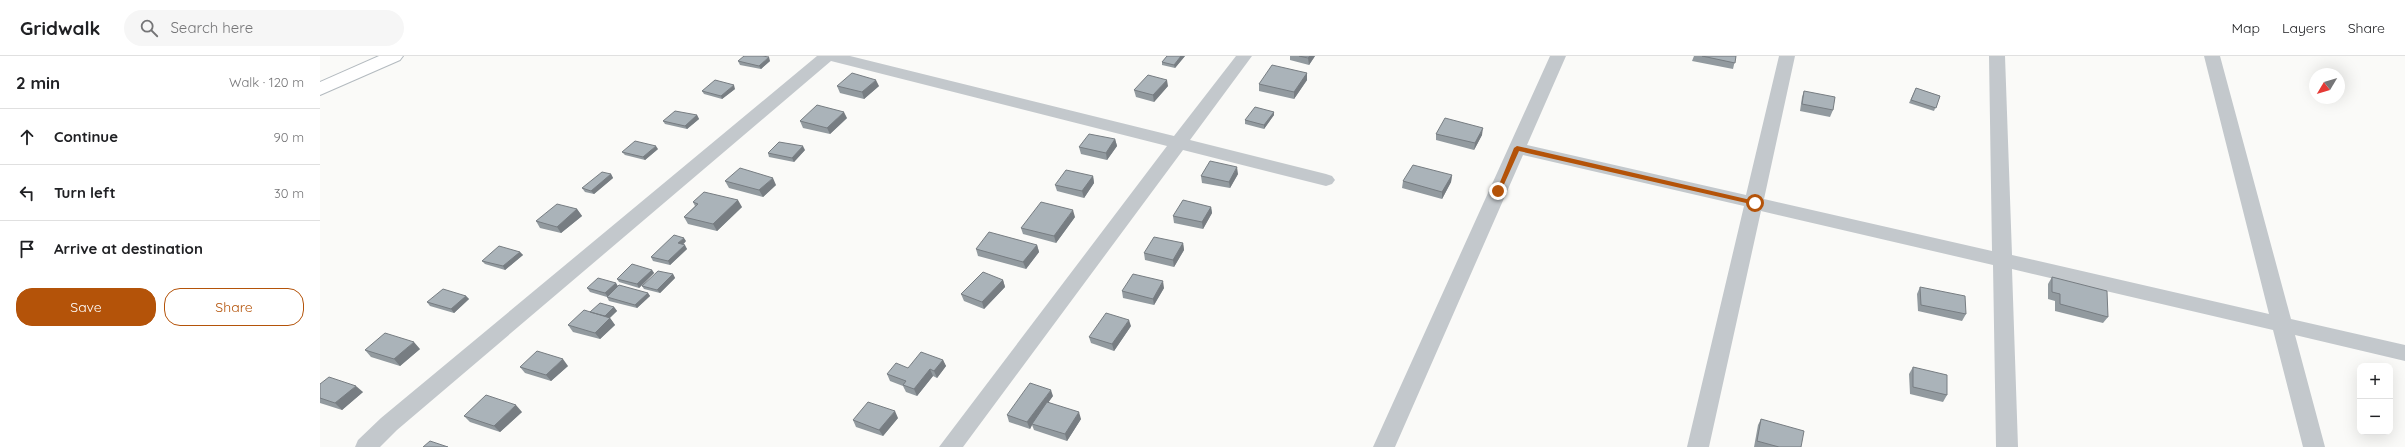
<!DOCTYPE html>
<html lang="en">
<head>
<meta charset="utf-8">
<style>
	body { margin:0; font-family:Quicksand,sans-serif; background:#f6f6f6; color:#202124 }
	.controls { position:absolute; right:12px; bottom:12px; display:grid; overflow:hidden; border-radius:8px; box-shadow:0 4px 16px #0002 }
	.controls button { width:36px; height:36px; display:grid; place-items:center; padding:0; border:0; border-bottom:1px solid #e0e0e0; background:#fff; color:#202124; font:20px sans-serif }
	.compass { position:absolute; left:1989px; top:12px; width:36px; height:36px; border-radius:50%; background:#fff; box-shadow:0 4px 16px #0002; rotate:232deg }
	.stop { position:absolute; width:12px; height:12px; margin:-9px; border:3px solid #b45309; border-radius:50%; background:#fff }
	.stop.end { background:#b45309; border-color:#fff; box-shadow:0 1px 4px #0008 }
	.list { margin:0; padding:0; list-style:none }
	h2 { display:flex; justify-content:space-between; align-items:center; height:52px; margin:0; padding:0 16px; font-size:17px }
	h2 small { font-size:13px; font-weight:400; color:#757577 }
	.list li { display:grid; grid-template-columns:26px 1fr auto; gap:12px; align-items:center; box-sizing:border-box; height:56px; padding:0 16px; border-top:1px solid #e0e0e0 }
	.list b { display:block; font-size:15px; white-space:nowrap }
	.list em { font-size:13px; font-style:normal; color:#757577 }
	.actions { display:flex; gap:8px; padding:12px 16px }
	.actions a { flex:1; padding:9px 0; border:1px solid #b45309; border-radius:16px; text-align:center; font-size:14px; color:#b45309 }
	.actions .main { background:#b45309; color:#fff }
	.icon { flex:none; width:22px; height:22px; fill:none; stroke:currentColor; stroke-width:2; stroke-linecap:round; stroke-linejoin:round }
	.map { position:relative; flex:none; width:2085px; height:391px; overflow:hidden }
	header { display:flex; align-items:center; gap:24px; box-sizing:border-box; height:56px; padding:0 20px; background:#fff; border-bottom:1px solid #e0e0e0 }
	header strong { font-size:19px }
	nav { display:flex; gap:22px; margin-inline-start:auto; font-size:14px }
	.search { width:280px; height:36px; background:#f6f6f6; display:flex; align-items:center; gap:10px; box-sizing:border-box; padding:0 14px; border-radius:22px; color:#757577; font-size:15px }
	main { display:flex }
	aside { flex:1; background:#fff }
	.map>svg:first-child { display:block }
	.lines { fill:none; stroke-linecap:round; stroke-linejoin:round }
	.secondary-casing { stroke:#b3babf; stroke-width:2 }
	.street { fill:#c3c8cc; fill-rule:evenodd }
	.secondary { fill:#fff; fill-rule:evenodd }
	.wall { fill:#929a9f }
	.shaded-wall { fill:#777d82 }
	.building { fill:#aab3b9; stroke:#777d82 }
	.route { fill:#b45309 }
</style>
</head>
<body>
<header>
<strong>Gridwalk</strong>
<div class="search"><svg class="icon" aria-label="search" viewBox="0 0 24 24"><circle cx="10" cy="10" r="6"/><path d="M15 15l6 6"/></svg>Search here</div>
<nav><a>Map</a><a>Layers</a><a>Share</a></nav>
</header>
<main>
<aside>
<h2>2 min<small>Walk · 120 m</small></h2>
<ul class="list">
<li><svg class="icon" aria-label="ahead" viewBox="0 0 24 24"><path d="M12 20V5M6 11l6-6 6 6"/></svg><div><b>Continue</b></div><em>90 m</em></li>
<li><svg class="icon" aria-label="left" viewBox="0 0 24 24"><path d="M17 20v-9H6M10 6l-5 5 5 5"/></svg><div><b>Turn left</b></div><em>30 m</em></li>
<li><svg class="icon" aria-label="arrive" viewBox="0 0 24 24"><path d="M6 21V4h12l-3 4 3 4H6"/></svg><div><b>Arrive at destination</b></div></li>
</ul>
<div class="actions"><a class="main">Save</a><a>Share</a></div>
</aside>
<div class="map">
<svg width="2085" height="391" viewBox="0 0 2085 391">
	<rect width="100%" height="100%" fill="#fafaf8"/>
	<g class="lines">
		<g class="secondary-casing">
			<path id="secondary" d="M 59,0 L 83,0 L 80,4 L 0,39 L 0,26 Z"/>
		</g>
		<path class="street" d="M 497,0 L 530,0 L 854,80 L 916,0 L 932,0 L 870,84 L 1006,118 L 1012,120 L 1015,124 L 1012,128 L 1006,130 L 863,94 L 643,391 L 619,391 L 847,90 L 511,5 L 77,374 L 60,391 L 35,391 L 38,384 L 61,362 Z
			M 1230,0 L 1246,0 L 1207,89 L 1426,139 L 1459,0 L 1475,0 L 1444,143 L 1672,195 L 1669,0 L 1685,0 L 1692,199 L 1949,258 L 1884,0 L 1900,0 L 1971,263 L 2085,289 L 2085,305 L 1975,279 L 2005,391 L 1983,391 L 1953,274 L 1692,213 L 1698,391 L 1676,391 L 1673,209 L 1441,155 L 1389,391 L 1367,391 L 1424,150 L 1203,99 L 1075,391 L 1053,391 Z"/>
		<use href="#secondary" class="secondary"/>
	</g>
	<path class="wall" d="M 847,0 L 865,0 L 855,12 L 842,9 L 842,6 Z
		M 970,0 L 995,0 L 989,9 L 970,4 Z
		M 1374,0 L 1416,0 L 1413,13 L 1372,5 Z
		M 418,5 L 450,5 L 441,13 L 420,9 Z
		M 987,17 L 987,24 L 974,43 L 939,35 L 939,28 Z
		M 517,30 L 559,30 L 544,43 L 520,37 Z
		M 848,30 L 834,46 L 816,41 L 814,34 Z
		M 1596,32 L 1620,40 L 1614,55 L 1589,47 Z
		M 415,33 L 402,43 L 384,38 L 382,35 Z
		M 1484,35 L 1513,54 L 1510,61 L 1480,55 L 1482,41 Z
		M 954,56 L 954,59 L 944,73 L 925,68 L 925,64 Z
		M 377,59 L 379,63 L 367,73 L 345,68 L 343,65 Z
		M 527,62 L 510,78 L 483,72 L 480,65 Z
		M 1116,78 L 1162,79 L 1154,94 L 1116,84 Z
		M 795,83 L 797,90 L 787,104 L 761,98 L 759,91 Z
		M 338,93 L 325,104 L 305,99 L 302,96 Z
		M 485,94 L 474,106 L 449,101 L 448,97 Z
		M 291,118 L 293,122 L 274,138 L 265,136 L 262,132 Z
		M 918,118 L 910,132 L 882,127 L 881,120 Z
		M 1132,119 L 1131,126 L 1122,143 L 1082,132 L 1083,125 Z
		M 773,120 L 774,127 L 764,142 L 737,135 L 735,129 Z
		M 405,125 L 456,129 L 443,141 L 409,132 Z
		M 373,146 L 422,151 L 397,175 L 368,168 L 364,161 L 375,150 Z
		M 891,151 L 892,157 L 883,173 L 854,167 L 853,160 Z
		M 257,153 L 262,160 L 241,177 L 220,172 L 216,165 Z
		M 755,161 L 736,187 L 703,178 L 701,172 Z
		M 366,185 L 363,189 L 367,193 L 350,209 L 333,205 L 331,201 Z
		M 863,187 L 864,194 L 854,211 L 825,204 L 824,197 Z
		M 717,189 L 719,196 L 706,213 L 658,200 L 656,193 Z
		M 200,196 L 203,199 L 185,214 L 165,208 L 162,205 Z
		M 332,214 L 334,217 L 319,232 L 299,226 L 297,223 Z
		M 353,218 L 355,222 L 340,237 L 324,233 L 322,230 Z
		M 1732,221 L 1788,261 L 1783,267 L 1735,255 L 1735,245 L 1728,243 L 1728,228 Z
		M 683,224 L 685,231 L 664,253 L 644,245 L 641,238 Z
		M 296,227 L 298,230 L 328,237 L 330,240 L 317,252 L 289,245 L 287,241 L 270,236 L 267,232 Z
		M 1600,231 L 1646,258 L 1642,265 L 1598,255 L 1597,238 Z
		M 844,232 L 834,249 L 803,242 L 802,235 Z
		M 146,240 L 149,243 L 134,257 L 110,250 L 107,246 Z
		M 294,251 L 297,255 L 290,262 L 295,269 L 280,283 L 253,276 L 248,269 L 270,256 Z
		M 811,270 L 794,295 L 771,287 L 769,281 Z
		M 100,293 L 80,310 L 51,301 L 45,294 Z
		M 623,304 L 626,310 L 617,322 L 613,320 L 597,340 L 586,336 L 583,330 L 570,325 L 567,318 L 588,312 Z
		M 248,310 L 231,325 L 205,317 L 200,311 Z
		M 1593,311 L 1627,339 L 1623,346 L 1590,338 L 1589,318 Z
		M 0,328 L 43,336 L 22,354 L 0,347 Z
		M 733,340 L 728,346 L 761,363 L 747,385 L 714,374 L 712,369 L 710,373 L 689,366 L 687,359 Z
		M 202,356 L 180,376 L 150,366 L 144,360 Z
		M 578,362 L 563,380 L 536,371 L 533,364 Z
		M 1441,363 L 1481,391 L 1434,391 L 1438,369 Z"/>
	<path class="shaded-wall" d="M 861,0 L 865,0 L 855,12 L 854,9 Z
		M 990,0 L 995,0 L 989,9 L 988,2 Z
		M 449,1 L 450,5 L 441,13 L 439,10 Z
		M 987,17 L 987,24 L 974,43 L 974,36 Z
		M 556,24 L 559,30 L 544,43 L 542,36 Z
		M 847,24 L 848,30 L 834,46 L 833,39 Z
		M 414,29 L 415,33 L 402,43 L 401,40 Z
		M 524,56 L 527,62 L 510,78 L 507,72 Z
		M 954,56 L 954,59 L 944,73 L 944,69 Z
		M 377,59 L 379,63 L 367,73 L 365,70 Z
		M 1163,72 L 1162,79 L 1154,94 L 1155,87 Z
		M 795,83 L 797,90 L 787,104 L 786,97 Z
		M 336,90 L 338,93 L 325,104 L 323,101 Z
		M 483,90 L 485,94 L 474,106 L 472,102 Z
		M 917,111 L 918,118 L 910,132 L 909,126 Z
		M 291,118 L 293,122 L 274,138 L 271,135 Z
		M 1132,119 L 1131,126 L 1122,143 L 1122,136 Z
		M 773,120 L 774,127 L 764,142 L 762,135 Z
		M 453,122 L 456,129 L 443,141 L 439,134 Z
		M 418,144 L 422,151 L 397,175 L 393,168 Z
		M 891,151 L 892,157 L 883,173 L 882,166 Z
		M 257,153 L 262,160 L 241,177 L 237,171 Z
		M 753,154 L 755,161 L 736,187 L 734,180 Z
		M 364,182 L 366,185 L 360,191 L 358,187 Z
		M 863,187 L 864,194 L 854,211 L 853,204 Z
		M 365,189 L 367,193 L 350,209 L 348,205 Z
		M 717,189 L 719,196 L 706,213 L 703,206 Z
		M 200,196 L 203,199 L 185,214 L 183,210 Z
		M 332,214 L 334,217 L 319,232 L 317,228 Z
		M 353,218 L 355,222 L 340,237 L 337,234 Z
		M 683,224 L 685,231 L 664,253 L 662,246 Z
		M 843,225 L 844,232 L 834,249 L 833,243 Z
		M 296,227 L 298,231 L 288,241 L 285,237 Z
		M 328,237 L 330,240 L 317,252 L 315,249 Z
		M 146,240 L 149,243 L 134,257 L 131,253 Z
		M 294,251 L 297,255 L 287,264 L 284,261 Z
		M 290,262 L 295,269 L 280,283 L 275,277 Z
		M 809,264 L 811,270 L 794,295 L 792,288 Z
		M 94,286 L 100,293 L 80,310 L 74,303 Z
		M 243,303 L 248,310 L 231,325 L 226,319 Z
		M 623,304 L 626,310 L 617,322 L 614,315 Z
		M 610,313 L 613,320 L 597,340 L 594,333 Z
		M 36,330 L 43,336 L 22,354 L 15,347 Z
		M 731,334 L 733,340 L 713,368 L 712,368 L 712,369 L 710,373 L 707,366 Z
		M 196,349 L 202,356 L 180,376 L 174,370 Z
		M 575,355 L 578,362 L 563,380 L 559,374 Z
		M 759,356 L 761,363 L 747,385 L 745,378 Z"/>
	<path class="building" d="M 424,0 L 442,0 L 449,1 L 439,10 L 418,5 Z
		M 847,0 L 861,0 L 854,9 L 842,6 Z
		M 979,0 L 990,0 L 988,2 Z
		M 1382,0 L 1416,0 L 1415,7 Z
		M 952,9 L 987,17 L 974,36 L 939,28 Z
		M 532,17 L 556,24 L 542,36 L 517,30 Z
		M 828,19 L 847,24 L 833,39 L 814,34 Z
		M 395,24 L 414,29 L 401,40 L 382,35 Z
		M 1596,32 L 1620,40 L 1616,52 L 1591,44 Z
		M 1484,35 L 1515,41 L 1513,54 L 1482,48 Z
		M 497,49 L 524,56 L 507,72 L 480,65 Z
		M 935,51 L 954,56 L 944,69 L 925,64 Z
		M 355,55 L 377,59 L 365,70 L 343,65 Z
		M 1125,62 L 1163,72 L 1155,87 L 1116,78 Z
		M 769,78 L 795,83 L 786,97 L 759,91 Z
		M 315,85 L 336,90 L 323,101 L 302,96 Z
		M 459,86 L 483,90 L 472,102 L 448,97 Z
		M 890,105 L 917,111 L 909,126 L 881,120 Z
		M 1093,109 L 1132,119 L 1122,136 L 1083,125 Z
		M 420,112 L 453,122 L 439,134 L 405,125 Z
		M 746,114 L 773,120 L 762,135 L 735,129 Z
		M 282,116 L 291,118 L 271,135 L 262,132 Z
		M 384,136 L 418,144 L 393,168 L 364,161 L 378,148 L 373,146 Z
		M 863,144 L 891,151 L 882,166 L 853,160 Z
		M 721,146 L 753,154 L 734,180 L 701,172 Z
		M 237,148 L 257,153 L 237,171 L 216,165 Z
		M 669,176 L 717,189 L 703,206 L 656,193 Z
		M 354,179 L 364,182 L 358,187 L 365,189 L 348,205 L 331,201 Z
		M 834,181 L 863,187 L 853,204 L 824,197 Z
		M 179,190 L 200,196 L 183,210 L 162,205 Z
		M 312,208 L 332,214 L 317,228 L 297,223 Z
		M 338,215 L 353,218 L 337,234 L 322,230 Z
		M 663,216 L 683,224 L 662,246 L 641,238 Z
		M 813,218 L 843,225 L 833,243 L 802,235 Z
		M 1732,221 L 1787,235 L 1788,261 L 1740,248 L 1740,238 L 1732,236 Z
		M 278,222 L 296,227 L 285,237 L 267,232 Z
		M 299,229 L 328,237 L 315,249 L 287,241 Z
		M 1600,231 L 1645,240 L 1646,258 L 1601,249 Z
		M 123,233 L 146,240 L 131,253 L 107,246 Z
		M 280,247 L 294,251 L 285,260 L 270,256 Z
		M 264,254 L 290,262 L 275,277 L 248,269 Z
		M 786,257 L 809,264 L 792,288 L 769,281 Z
		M 65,277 L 94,286 L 74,303 L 45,294 Z
		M 217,295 L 243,303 L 226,319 L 200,311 Z
		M 601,296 L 623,304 L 614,315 L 610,313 L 594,333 L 583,329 L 586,325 L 567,318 L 576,307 L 588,312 Z
		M 1593,311 L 1627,319 L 1627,339 L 1593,331 Z
		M 9,321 L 36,330 L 15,347 L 0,342 L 0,328 Z
		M 710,327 L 731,334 L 707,366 L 687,359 Z
		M 166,339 L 196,349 L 174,370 L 144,360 Z
		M 548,346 L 575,355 L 559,374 L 533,364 Z
		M 727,346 L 759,356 L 745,378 L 712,368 Z
		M 1441,363 L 1484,375 L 1481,391 L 1459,391 L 1437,385 Z
		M 110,385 L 128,391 L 103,391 Z"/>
	<path class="route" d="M 1197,90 L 1435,145 L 1438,147 L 1435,149 L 1199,95 L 1181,135 L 1176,136 L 1194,92 Z"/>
</svg>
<div class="controls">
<button>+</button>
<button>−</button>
</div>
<svg class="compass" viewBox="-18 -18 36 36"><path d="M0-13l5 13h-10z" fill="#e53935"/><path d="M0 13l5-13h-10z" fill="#757577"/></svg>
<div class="stop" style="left:1435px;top:147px"></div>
<div class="stop end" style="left:1178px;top:135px"></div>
</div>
</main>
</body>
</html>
